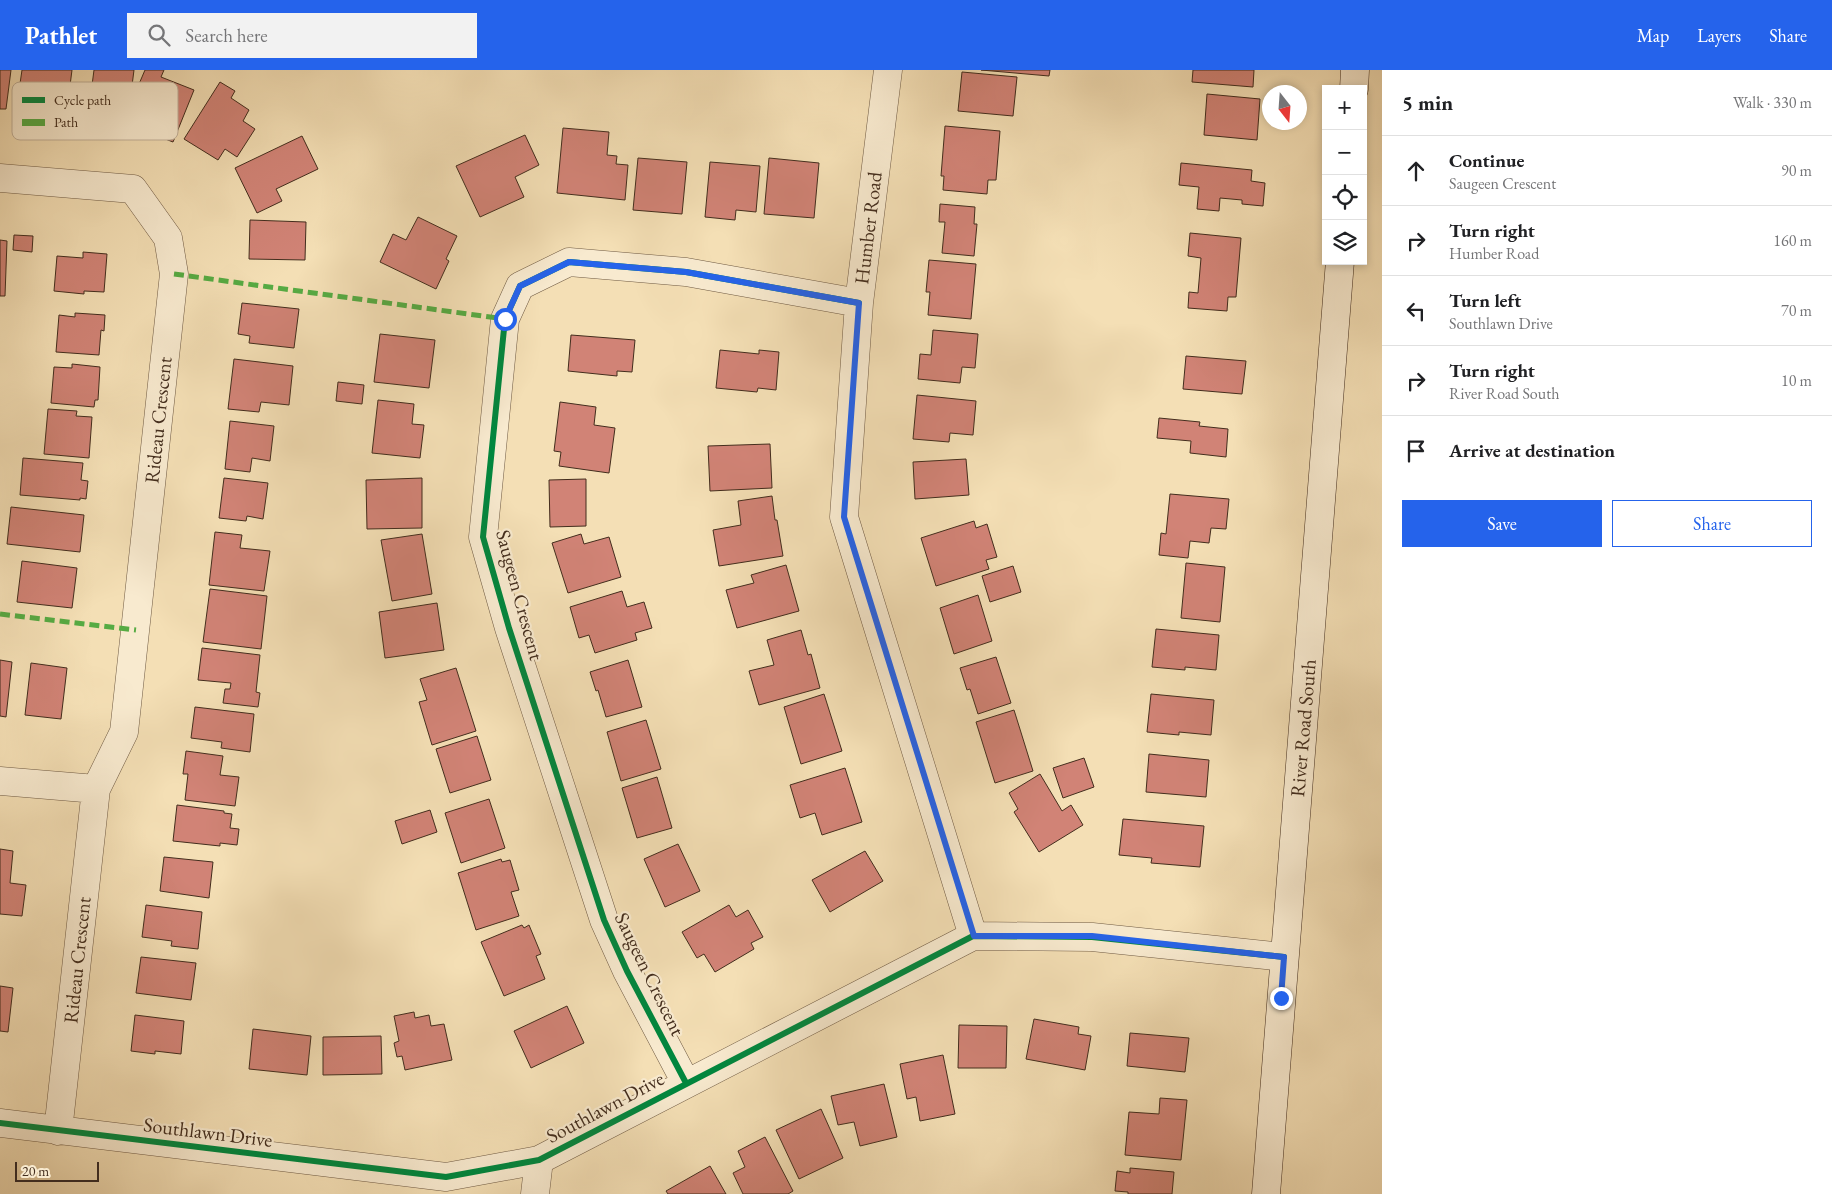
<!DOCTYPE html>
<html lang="en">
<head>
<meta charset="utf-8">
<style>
	body { margin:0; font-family:"EB Garamond",serif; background:#f2f2f2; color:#202124 }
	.controls { position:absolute; right:15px; top:15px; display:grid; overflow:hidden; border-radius:0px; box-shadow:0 2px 8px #0003 }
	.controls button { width:45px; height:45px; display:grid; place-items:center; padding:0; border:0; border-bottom:1px solid #e0e0e0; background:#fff; color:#202124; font:25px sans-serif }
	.compass { position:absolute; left:1262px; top:15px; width:45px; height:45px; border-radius:50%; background:#fff; box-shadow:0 2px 8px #0003; rotate:163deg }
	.scale { position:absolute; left:15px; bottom:12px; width:84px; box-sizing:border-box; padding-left:5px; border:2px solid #432d1d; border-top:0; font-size:14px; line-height:18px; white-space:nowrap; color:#432d1d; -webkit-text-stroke:4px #f8eacf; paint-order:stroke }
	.stop { position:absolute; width:15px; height:15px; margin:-11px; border:4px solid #2563eb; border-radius:50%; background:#fff }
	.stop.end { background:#2563eb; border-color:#fff; box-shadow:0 1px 5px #0008 }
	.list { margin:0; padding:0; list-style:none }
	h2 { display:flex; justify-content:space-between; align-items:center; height:65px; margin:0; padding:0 20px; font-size:21px }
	h2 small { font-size:16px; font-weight:400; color:#757577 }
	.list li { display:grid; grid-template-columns:32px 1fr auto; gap:15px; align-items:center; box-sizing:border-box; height:70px; padding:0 20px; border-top:1px solid #e0e0e0 }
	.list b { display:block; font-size:19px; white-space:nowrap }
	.list p { margin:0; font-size:16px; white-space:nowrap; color:#757577 }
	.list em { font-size:16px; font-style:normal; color:#757577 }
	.actions { display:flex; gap:10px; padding:15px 20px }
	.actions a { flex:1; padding:11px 0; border:1px solid #2563eb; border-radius:0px; text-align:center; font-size:18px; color:#2563eb }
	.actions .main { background:#2563eb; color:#fff }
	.icon { flex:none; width:28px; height:28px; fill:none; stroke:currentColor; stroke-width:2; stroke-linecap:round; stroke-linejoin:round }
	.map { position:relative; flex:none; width:1382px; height:1124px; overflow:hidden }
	header { display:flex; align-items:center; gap:30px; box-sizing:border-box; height:70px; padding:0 25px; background:#2563eb; color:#fff }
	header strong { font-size:24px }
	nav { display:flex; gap:28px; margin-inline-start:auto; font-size:18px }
	.search { width:350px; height:45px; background:#f2f2f2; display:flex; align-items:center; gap:12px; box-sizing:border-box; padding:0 18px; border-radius:0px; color:#757577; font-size:19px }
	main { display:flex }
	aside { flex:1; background:#fff }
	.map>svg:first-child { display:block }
	.building { fill:#d18376; stroke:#432d1d }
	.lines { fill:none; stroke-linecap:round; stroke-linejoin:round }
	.street-casing { stroke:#6f5a43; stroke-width:29 }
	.secondary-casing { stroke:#432d1d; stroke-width:29 }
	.street { stroke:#f8eacf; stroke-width:28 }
	.secondary { stroke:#f8eacf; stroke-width:28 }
	.quiet { stroke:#56ab43; stroke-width:5; stroke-dasharray:10 5; stroke-linecap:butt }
	.cycleway-casing { stroke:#f8eacf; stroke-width:9 }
	.cycleway { stroke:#00873e; stroke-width:6 }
	.route { stroke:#2563eb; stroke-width:6 }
	.labels { text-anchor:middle; stroke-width:4.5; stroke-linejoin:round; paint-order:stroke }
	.street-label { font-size:20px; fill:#432d1d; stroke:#f8eacf }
	.key { fill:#f8eacf; stroke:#c2b19a; stroke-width:1 }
	.key-label { font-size:14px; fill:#432d1d }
</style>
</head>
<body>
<header>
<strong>Pathlet</strong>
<div class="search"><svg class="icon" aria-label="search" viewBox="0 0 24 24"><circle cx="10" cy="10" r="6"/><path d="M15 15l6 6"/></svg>Search here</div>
<nav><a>Map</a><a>Layers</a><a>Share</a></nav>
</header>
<main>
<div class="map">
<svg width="1382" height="1124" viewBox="0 0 1382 1124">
	<rect width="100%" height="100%" fill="#f4dfb5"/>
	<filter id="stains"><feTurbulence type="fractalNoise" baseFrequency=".004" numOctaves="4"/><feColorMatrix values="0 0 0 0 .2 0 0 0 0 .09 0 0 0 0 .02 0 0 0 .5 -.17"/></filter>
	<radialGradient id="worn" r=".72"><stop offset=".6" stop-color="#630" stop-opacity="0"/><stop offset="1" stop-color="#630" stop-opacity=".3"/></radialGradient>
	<path class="building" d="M 0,0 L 11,0 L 6,39 L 0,39 Z
		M 22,0 L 72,0 L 66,47 L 16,41 Z
		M 94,0 L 134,0 L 127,55 L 72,49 L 75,21 L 91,23 Z
		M 145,0 L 164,0 L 161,7 L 194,20 L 173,72 L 137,58 L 150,26 L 136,21 Z
		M 981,0 L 1050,0 L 1049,6 Z
		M 1193,0 L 1254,0 L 1253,17 L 1192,12 Z
		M 962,2 L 1017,7 L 1013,46 L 958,41 Z
		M 220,12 L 235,21 L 231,28 L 249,40 L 243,51 L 255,59 L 237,87 L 225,79 L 218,90 L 184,69 Z
		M 1207,24 L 1260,29 L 1257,70 L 1204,65 Z
		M 945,56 L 1000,61 L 996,110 L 988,110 L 987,124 L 943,120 L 944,106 L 941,106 Z
		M 563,58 L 609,62 L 607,85 L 617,86 L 616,94 L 628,95 L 625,130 L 557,123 Z
		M 525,65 L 539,95 L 515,107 L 524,127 L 480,147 L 456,96 Z
		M 302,66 L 318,99 L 276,119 L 282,131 L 257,143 L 235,98 Z
		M 638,88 L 687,92 L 682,144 L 633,140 Z
		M 769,88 L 819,93 L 814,148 L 764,144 Z
		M 710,92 L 760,96 L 756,142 L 736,140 L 735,150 L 705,147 Z
		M 1181,93 L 1252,100 L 1251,111 L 1265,113 L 1263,136 L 1242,134 L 1242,130 L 1220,128 L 1219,141 L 1197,139 L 1199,117 L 1179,115 Z
		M 940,134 L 975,137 L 974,154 L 977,154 L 974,186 L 942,183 L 945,152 L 939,152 Z
		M 418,147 L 457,166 L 446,189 L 449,191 L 436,219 L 380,192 L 393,164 L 406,170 Z
		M 250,150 L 306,152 L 305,190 L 249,189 Z
		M 1190,163 L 1241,168 L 1236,227 L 1228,227 L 1227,241 L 1188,238 L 1189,222 L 1198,223 L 1201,188 L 1188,186 Z
		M 14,165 L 33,166 L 32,182 L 13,180 Z
		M 0,170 L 7,171 L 5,226 L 0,226 Z
		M 83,182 L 107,184 L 104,222 L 84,221 L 84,224 L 54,221 L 57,186 L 83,188 Z
		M 929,190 L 976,194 L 971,249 L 928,245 L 930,222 L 926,222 Z
		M 242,233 L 299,239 L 294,278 L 249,273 L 250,266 L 238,264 Z
		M 75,243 L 105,245 L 104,261 L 101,260 L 99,285 L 56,282 L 59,245 L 75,247 Z
		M 933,260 L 978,264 L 975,298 L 962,297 L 960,313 L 918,309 L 920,284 L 931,285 Z
		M 380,264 L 435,270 L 429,318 L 374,312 Z
		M 571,265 L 635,270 L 632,302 L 617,301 L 617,306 L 568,301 Z
		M 720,280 L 759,284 L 759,280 L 779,282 L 776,320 L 758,318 L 757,322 L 716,318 Z
		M 1186,286 L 1246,291 L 1242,324 L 1183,319 Z
		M 234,289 L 293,296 L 289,335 L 261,332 L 259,342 L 228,339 Z
		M 72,294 L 100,297 L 98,330 L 95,330 L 94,337 L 51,333 L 54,297 L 72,298 Z
		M 338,312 L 364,315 L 362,334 L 336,331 Z
		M 917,325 L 976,331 L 973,365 L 950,363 L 949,372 L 913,369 Z
		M 378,330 L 414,334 L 412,354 L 424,355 L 420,388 L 372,383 Z
		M 560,332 L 596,337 L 594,355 L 615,358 L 609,403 L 559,396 L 561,382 L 554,381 Z
		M 48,339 L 77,341 L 76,346 L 92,347 L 89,388 L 44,384 Z
		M 1159,348 L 1200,352 L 1199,356 L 1228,359 L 1226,387 L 1190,383 L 1191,371 L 1157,368 Z
		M 230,351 L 274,356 L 270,391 L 252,388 L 250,402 L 225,399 Z
		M 770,374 L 772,418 L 710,421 L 708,376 Z
		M 23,388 L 83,393 L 81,410 L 88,411 L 86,429 L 80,428 L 80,430 L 20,425 Z
		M 966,389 L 969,425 L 915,429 L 913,392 Z
		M 224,408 L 268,413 L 263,449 L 247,446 L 246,451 L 219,448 Z
		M 422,408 L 422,458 L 367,459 L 366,410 Z
		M 586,409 L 586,456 L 550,457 L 549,410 Z
		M 1170,424 L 1229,429 L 1226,459 L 1211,458 L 1209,473 L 1190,471 L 1188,488 L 1159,485 L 1161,463 L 1166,464 Z
		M 772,426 L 775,450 L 777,450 L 783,486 L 719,496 L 713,460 L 741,455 L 738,431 Z
		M 11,437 L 84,445 L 80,482 L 7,474 Z
		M 974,451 L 976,458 L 987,454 L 997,487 L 986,490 L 989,499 L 936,516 L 921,468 Z
		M 215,462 L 242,465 L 240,478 L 270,481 L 264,521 L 209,515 Z
		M 422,464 L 432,524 L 392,531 L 381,470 Z
		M 581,464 L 584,474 L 609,467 L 621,507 L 568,523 L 552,473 Z
		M 22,491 L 77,498 L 72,538 L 17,532 Z
		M 1186,493 L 1225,497 L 1220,552 L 1181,548 Z
		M 786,495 L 799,541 L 737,558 L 726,520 L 754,513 L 751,505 Z
		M 1013,496 L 1021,522 L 990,532 L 982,506 Z
		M 210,519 L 267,526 L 261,579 L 203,572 Z
		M 622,521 L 627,537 L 644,532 L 652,558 L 635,563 L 637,570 L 595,583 L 589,565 L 579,568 L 570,537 Z
		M 978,525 L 992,571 L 954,584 L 940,538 Z
		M 437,533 L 444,580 L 385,588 L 379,542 Z
		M 1156,559 L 1219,565 L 1216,600 L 1185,597 L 1185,600 L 1152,597 Z
		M 801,560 L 808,585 L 811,584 L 820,618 L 759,635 L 749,601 L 774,595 L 767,570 Z
		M 202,578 L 260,585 L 256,622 L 260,623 L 258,637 L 223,633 L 225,619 L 230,619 L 231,613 L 198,610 Z
		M 996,587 L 1011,633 L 978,644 L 970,619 L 967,620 L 960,598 Z
		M 0,590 L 12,592 L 6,647 L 0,646 Z
		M 628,590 L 642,637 L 606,647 L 598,620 L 596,621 L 590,602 Z
		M 31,593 L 67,598 L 61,649 L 25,645 Z
		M 456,598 L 476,661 L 432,675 L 419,632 L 427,630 L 420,609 Z
		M 824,624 L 842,681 L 801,694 L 784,637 Z
		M 1151,624 L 1214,630 L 1211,665 L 1179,662 L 1179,665 L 1147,662 Z
		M 195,637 L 254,644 L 250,682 L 221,678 L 222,672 L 191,668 Z
		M 1014,640 L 1033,701 L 995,713 L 976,652 Z
		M 646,650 L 661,699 L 621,711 L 607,662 Z
		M 477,666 L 491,710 L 450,723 L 436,679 Z
		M 186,681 L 223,686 L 220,705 L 239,707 L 235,736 L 185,730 L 188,704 L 183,704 Z
		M 1149,684 L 1209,690 L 1206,727 L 1146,722 Z
		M 1084,688 L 1094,717 L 1063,728 L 1053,698 Z
		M 845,698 L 862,752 L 822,765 L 815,743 L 800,748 L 790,715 Z
		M 1040,704 L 1062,741 L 1071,735 L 1083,755 L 1039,782 L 1014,742 L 1018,739 L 1009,723 Z
		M 657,707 L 672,758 L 637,768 L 622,718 Z
		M 489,729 L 505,778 L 461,793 L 445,743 Z
		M 177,735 L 224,741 L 224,743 L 232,744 L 230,758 L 239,759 L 237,775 L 220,773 L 220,776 L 173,771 Z
		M 430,740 L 437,762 L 402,774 L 395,751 Z
		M 1123,749 L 1204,756 L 1200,797 L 1151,793 L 1152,788 L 1119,785 Z
		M 678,774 L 700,821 L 665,837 L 644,789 Z
		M 0,779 L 13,781 L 10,813 L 26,815 L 22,846 L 0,844 Z
		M 865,781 L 883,811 L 830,842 L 812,810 Z
		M 164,787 L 213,792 L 209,828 L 160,821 Z
		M 501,789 L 502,792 L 510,790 L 519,820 L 511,822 L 519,846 L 476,860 L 458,803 Z
		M 146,835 L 202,842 L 198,879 L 171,876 L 172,871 L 142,867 Z
		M 729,835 L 736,847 L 748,840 L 763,867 L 751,873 L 754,879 L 715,902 L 704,884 L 697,888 L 682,862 Z
		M 522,855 L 524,858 L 529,855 L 541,884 L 536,886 L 545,909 L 504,926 L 481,872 Z
		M 141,887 L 196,893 L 191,930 L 136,923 Z
		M 0,916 L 13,918 L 8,962 L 0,961 Z
		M 567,936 L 584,973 L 531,998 L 514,961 Z
		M 414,942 L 415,948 L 429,945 L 431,956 L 444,954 L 452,990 L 405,1000 L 402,986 L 397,987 L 394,973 L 399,971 L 394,946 Z
		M 135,945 L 184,951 L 181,984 L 155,981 L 155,984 L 131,981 Z
		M 1034,949 L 1079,957 L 1078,964 L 1091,966 L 1085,1000 L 1026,989 Z
		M 959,955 L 1007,956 L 1006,998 L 958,998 Z
		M 253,959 L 311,966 L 307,1005 L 249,999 Z
		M 1130,963 L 1189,968 L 1185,1002 L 1127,996 Z
		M 381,966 L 382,1004 L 323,1005 L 323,967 Z
		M 943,985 L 955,1044 L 920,1051 L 916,1027 L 907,1029 L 900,994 Z
		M 884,1014 L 897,1067 L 860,1076 L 854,1052 L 838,1055 L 831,1026 Z
		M 1160,1028 L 1187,1030 L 1181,1090 L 1125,1085 L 1129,1042 L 1159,1044 Z
		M 821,1039 L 843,1088 L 799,1109 L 776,1060 Z
		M 765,1067 L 793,1121 L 788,1124 L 743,1124 L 733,1103 L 745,1097 L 738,1081 Z
		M 710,1096 L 726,1124 L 668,1124 L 666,1121 Z
		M 1130,1098 L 1174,1102 L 1172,1124 L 1128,1124 L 1128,1122 L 1115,1121 L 1117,1101 L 1130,1103 Z"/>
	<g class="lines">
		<g class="street-casing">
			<path id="street" d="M 888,0 L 859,233 L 844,447 L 973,866
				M 0,108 L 133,119 L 168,168 L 174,204 L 124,662 L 96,719 L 58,1061
				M 0,711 L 96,719
				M 686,1013 L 627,901 L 604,850 L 509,558 L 483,467 L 505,249 L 520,216 L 569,192 L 686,202 L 859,233
				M 0,1053 L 446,1107 L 539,1090 L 973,866 L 1092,867 L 1284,887
				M 535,1124 L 539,1090"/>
		</g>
		<g class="secondary-casing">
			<path id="secondary" d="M 1354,19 L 1355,0
				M 1266,1124 L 1340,191"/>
		</g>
		<use href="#street" class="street"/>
		<use href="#secondary" class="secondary"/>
		<path class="quiet" d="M 174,204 L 505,249
			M 0,544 L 136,560"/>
		<g class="cycleway-casing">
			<path id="cycleway" d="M 686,1013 L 627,901 L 604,850 L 509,558 L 483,467 L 505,249 L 520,216 L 569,192 L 686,202 L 859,233
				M 0,1053 L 446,1107 L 539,1090 L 973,866 L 1092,867 L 1284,887"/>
		</g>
		<use href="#cycleway" class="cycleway"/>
	</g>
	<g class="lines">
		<path class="route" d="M 505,249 L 520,216 L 569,192 L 686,202 L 859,233 L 844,447 L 974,866 L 1092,866 L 1284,887 L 1281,928"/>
	</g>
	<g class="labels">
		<g class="street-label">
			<text transform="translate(868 158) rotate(-83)" y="7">Humber Road</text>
			<text transform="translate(158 350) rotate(-84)" y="7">Rideau Crescent</text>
			<text transform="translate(520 525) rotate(75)" y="7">Saugeen Crescent</text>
			<text transform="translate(1303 658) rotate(-85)" y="7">River Road South</text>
			<text transform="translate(77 890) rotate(-84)" y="7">Rideau Crescent</text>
			<text transform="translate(650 904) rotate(64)" y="7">Saugeen Crescent</text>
			<text transform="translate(605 1037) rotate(-28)" y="7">Southlawn Drive</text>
			<text transform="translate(208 1062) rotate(7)" y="7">Southlawn Drive</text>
		</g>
	</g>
	<rect x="12" y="12" width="166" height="58" rx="8" class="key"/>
	<rect x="22" y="27" width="23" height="6" fill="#00873e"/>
	<rect x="22" y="49" width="23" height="7" fill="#56ab43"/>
	<g class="key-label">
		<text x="54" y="35">Cycle path</text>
		<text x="54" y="57">Path</text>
	</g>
	<rect width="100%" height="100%" filter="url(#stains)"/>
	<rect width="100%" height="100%" fill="url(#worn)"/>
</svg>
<div class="controls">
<button>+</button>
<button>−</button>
<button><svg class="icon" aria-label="locate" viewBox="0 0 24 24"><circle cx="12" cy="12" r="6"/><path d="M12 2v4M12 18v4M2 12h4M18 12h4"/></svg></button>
<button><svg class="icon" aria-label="layers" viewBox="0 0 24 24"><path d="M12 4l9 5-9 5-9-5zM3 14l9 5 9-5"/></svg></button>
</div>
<svg class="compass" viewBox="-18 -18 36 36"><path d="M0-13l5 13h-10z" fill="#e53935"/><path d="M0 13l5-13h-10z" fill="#757577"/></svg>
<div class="scale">20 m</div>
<div class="stop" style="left:505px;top:249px"></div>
<div class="stop end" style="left:1281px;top:928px"></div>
</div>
<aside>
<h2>5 min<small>Walk · 330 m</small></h2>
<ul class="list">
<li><svg class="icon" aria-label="ahead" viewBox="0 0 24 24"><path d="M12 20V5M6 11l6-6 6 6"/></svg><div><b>Continue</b><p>Saugeen Crescent</p></div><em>90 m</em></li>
<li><svg class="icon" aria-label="right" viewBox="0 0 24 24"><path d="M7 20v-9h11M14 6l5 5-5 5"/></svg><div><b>Turn right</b><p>Humber Road</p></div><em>160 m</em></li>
<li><svg class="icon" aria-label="left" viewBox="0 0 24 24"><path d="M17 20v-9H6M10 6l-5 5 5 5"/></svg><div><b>Turn left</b><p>Southlawn Drive</p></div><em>70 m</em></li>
<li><svg class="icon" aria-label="right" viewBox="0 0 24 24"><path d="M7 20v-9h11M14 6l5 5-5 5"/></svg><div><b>Turn right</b><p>River Road South</p></div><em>10 m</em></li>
<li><svg class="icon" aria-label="arrive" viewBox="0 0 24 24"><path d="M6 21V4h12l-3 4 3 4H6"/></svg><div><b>Arrive at destination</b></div></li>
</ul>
<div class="actions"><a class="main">Save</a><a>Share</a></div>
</aside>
</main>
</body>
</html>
